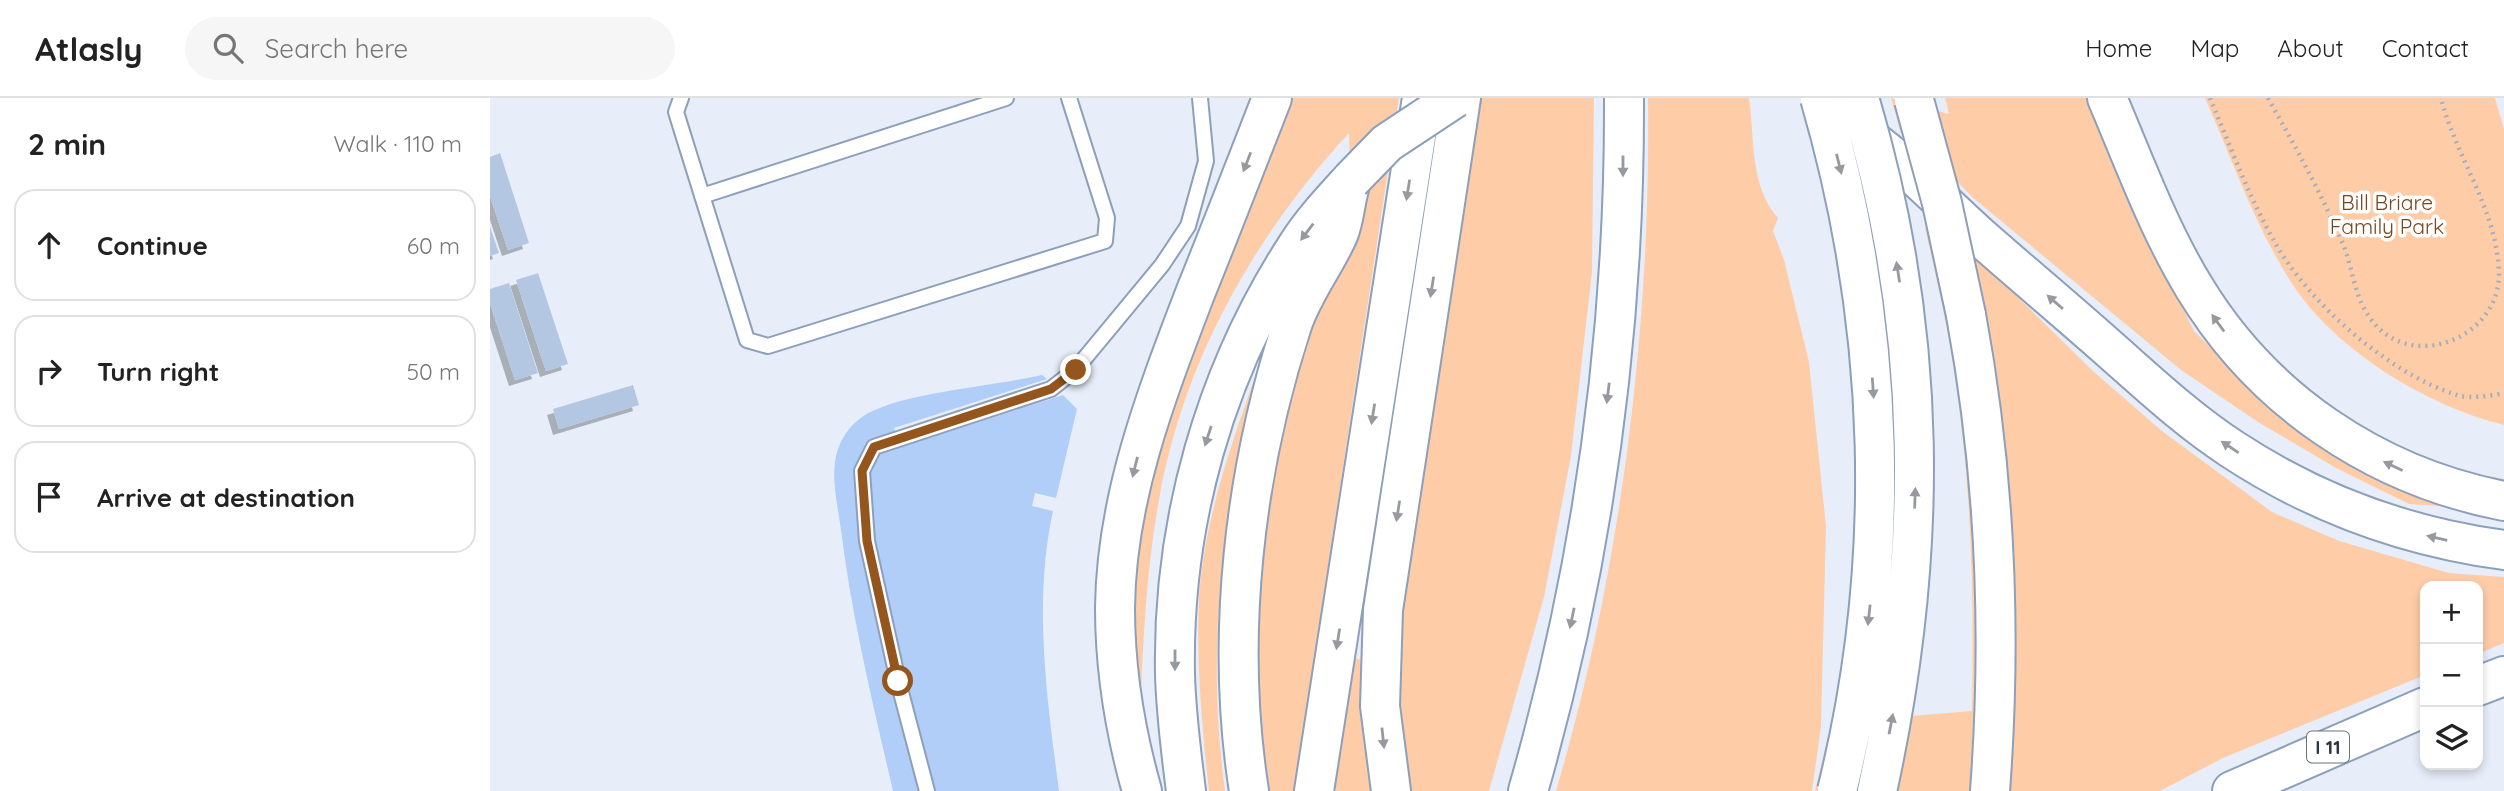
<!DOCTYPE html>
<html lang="en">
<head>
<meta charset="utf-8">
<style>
	body { margin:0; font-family:Quicksand,sans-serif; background:#f6f6f6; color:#222 }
	.controls { position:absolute; right:21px; bottom:21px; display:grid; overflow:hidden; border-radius:14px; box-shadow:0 4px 10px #0003 }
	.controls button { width:63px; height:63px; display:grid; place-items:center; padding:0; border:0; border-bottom:2px solid #e0e0e0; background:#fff; color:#222; font:35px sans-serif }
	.stop { position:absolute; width:21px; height:21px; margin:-16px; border:5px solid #94561c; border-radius:50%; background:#fff }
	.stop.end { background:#94561c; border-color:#fff; box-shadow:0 2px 7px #0008 }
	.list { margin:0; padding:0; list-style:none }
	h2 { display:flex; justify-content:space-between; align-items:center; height:91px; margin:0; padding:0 28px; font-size:30px }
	h2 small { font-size:23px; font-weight:400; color:#767676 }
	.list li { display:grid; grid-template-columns:46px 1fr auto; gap:21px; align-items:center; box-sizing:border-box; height:112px; margin:0 14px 14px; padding:0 14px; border:2px solid #e0e0e0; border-radius:21px }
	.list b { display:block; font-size:26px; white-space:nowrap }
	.list em { font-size:23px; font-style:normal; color:#767676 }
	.icon { flex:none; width:38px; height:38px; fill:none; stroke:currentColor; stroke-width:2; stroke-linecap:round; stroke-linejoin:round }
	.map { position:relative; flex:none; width:2014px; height:693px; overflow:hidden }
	header { display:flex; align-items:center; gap:42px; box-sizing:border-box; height:98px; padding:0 35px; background:#fff; border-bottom:2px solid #e0e0e0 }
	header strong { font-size:33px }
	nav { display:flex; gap:38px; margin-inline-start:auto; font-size:24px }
	.search { width:490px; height:63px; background:#f6f6f6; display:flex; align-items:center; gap:18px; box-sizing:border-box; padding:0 24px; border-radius:38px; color:#767676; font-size:26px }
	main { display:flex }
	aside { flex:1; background:#fff }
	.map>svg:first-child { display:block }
	.green { fill:#fecda8 }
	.water { fill:#b1cef9 }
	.building { fill:#b4c7e2; filter:url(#shadow) }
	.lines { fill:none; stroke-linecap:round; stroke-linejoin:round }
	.lane-casing { stroke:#8d9fb9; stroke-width:18 }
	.highway-casing { stroke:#8d9fb9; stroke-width:42 }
	.path { stroke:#a7aeb9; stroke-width:4.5; stroke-dasharray:2 5; stroke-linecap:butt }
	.lane { stroke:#fff; stroke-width:14 }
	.highway { stroke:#fff; stroke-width:38 }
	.highway-bridge-casing { stroke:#8d9fb9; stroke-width:42; stroke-linecap:butt }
	.highway-bridge { stroke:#fff; stroke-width:38 }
	.oneway { fill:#969a9f }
	.route { stroke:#94561c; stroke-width:9 }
	.labels { text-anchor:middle; stroke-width:7; stroke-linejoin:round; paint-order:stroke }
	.shield { fill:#fff; stroke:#6c7279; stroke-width:2 }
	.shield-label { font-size:19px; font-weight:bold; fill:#2d353f }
	.park-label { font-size:21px; fill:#77471e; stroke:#fff }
</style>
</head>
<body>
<header>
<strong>Atlasly</strong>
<div class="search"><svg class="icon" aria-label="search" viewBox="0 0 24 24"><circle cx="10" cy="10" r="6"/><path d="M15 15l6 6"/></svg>Search here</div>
<nav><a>Home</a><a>Map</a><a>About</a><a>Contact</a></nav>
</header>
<main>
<aside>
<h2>2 min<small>Walk · 110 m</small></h2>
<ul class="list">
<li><svg class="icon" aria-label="ahead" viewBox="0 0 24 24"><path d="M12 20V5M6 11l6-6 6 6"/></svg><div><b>Continue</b></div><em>60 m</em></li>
<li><svg class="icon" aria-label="right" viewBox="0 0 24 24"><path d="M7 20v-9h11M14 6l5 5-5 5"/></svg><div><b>Turn right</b></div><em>50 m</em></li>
<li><svg class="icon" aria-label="arrive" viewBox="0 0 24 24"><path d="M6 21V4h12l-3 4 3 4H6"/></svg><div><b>Arrive at destination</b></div></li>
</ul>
</aside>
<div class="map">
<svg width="2014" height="693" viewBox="0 0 2014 693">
	<defs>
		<filter id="shadow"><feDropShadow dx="-6" dy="6" stdDeviation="0" flood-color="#0004"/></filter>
	</defs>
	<rect width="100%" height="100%" fill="#e7eefa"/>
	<path class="green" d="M 801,0 L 909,0 L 804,693 L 776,693 L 766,592 L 767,526 L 776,412 L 789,342 L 818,241 L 834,200 L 862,152 L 859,35 C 765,137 693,263 669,402 C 656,473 653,546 650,618 L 645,580 L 643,487 L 655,386 Z
		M 988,0 L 1104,0 L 1102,174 L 1081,358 L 1054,499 L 999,693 L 842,693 L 863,560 L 906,568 L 909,520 Z
		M 1158,0 L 1259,0 C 1265,40 1259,87 1288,120 L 1283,133 L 1294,162 L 1319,264 L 1336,428 L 1331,628 L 1322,693 L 1066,693 C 1131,473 1161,229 1158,0 Z
		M 1401,0 L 1459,16 L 1455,0 L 1598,0 L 1665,154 L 1704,233 L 1782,311 L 1964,409 L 1919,406 L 1846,370 L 1768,324 L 1691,272 L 1482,99 L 1450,65 L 1410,32 Z
		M 1715,0 L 2005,0 L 2014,31 L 2014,327 C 1937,308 1844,252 1801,184 C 1765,128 1742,61 1715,0 Z
		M 1435,130 L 1498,170 L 1603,273 L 1672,333 L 1782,414 L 1849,443 L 1959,475 L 2014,479 L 2014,545 L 1988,556 L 1988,488 L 1935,488 L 1935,577 L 1733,660 L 1670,693 L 1325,693 L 1338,639 L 1414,655 L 1421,618 L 1482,613 C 1484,504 1482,395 1466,287 C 1459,234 1447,182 1435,130 Z
		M 764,282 C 732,417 716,555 735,693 L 719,693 C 712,629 706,565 709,500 C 714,425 739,352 764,282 Z"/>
	<path class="water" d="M 552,277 L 557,281 L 404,330 L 411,349 L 573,297 L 587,311 L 566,400 L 545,395 L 542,408 L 563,413 C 543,504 557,602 569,693 L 403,693 C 383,606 362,521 351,432 C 348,409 341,382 346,358 C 350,342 358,329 372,319 C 406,295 505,288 552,277 Z"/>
	<path class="building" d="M 10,55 L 39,145 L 18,152 L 0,98 L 0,59 Z
		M 0,129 L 9,155 L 0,158 Z
		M 48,175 L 78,266 L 56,273 L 26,182 Z
		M 19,185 L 48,275 L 25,282 L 0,205 L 0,191 Z
		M 143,287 L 149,307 L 69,331 L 63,311 Z"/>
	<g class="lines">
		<g class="lane-casing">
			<path id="lane" d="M 191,0 L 186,14 L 257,242 L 278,248 L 615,143 L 617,120 L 579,0
				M 212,98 L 516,0
				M 437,693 L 408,583 L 377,443 L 372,373 L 384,349 L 561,291 L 585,272 L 672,167 L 698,128 L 716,63 L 710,0"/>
		</g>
		<g class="highway-casing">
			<path id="highway" d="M 1617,0 C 1644,63 1668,130 1704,189 C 1772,302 1885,378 2014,403
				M 1362,28 C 1409,59 1445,98 1486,135 C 1529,173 1572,209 1615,247 C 1656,283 1696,321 1742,351 C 1824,405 1917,439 2014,452
				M 1476,217 C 1505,374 1512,534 1500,693
				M 1988,588 L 2014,578
				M 652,693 C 635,633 625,572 625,510 C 626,399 667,295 706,193 C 732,129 757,64 782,0
				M 696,693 C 691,654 686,616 685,576 C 682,425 725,274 807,148 C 822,124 842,103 861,82
				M 759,693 C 735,540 754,374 802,227 C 813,194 834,168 848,137 C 854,124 855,105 859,91
				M 824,693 L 932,0
				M 901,693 L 890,608 L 893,512 L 971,0
				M 1038,693 C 1103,467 1135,235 1134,0
				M 1742,693 L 1935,609"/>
		</g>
		<path class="path" d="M 1720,0 C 1740,47 1758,97 1783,141 C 1817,204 1899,276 1967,297 C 1980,301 2001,298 2014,295
			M 1778,0 C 1805,48 1831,95 1853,146 C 1863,171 1864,198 1880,220 C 1919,276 2010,241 2009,175 C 2007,111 1966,60 1951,0"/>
		<use href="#lane" class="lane"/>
		<use href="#highway" class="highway"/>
		<g class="highway-bridge-casing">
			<path id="highway-bridge" d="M 1330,0 C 1396,227 1404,464 1347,693
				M 1369,0 C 1439,233 1439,457 1387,693
				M 1424,2 L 1452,105 L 1476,217
				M 861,82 L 897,45 L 965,0"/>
		</g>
		<use href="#highway-bridge" class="highway-bridge"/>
	</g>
	<defs><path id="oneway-solid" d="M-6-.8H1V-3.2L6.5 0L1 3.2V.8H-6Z" transform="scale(1.75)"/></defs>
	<g class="oneway">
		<use href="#oneway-solid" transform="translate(757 64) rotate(111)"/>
		<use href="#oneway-solid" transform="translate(1349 66) rotate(76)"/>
		<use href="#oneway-solid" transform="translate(1133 68) rotate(90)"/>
		<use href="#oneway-solid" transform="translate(918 92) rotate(99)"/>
		<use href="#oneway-solid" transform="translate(817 134) rotate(127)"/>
		<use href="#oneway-solid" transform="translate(1408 174) rotate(-99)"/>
		<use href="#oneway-solid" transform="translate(942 189) rotate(99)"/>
		<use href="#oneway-solid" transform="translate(1565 204) rotate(-139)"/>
		<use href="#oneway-solid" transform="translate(1728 225) rotate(-126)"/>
		<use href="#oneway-solid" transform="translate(1383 290) rotate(86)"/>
		<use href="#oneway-solid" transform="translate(1118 295) rotate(97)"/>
		<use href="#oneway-solid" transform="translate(883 316) rotate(99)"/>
		<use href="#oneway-solid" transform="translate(718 338) rotate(108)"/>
		<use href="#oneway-solid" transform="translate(1740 349) rotate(-146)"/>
		<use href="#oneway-solid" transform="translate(1903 368) rotate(-155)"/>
		<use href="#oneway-solid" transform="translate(645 369) rotate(104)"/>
		<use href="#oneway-solid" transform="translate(1425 400) rotate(-88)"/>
		<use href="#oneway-solid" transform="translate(908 413) rotate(99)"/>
		<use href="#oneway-solid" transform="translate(1947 440) rotate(-167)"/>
		<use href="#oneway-solid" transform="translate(1379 517) rotate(96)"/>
		<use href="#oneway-solid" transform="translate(1082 520) rotate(102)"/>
		<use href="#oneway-solid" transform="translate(848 541) rotate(99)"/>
		<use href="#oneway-solid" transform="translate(685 562) rotate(90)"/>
		<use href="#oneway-solid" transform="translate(1401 626) rotate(-79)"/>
		<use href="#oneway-solid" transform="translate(893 640) rotate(84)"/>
	</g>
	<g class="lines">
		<path class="route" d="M 408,583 L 377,443 L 372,373 L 384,349 L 561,291 L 586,272"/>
	</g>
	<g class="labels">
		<rect class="shield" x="1817" y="633.5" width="42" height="31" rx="5"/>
		<g class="shield-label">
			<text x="1838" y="656">I 11</text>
		</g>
		<g class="park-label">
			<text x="1897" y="112">Bill Briare<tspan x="1897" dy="24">Family Park</tspan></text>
		</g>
	</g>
</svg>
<div class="controls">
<button>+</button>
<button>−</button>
<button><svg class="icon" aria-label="layers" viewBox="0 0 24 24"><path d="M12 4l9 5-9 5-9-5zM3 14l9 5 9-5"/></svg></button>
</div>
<div class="stop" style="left:408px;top:583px"></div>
<div class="stop end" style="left:586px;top:272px"></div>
</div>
</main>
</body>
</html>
